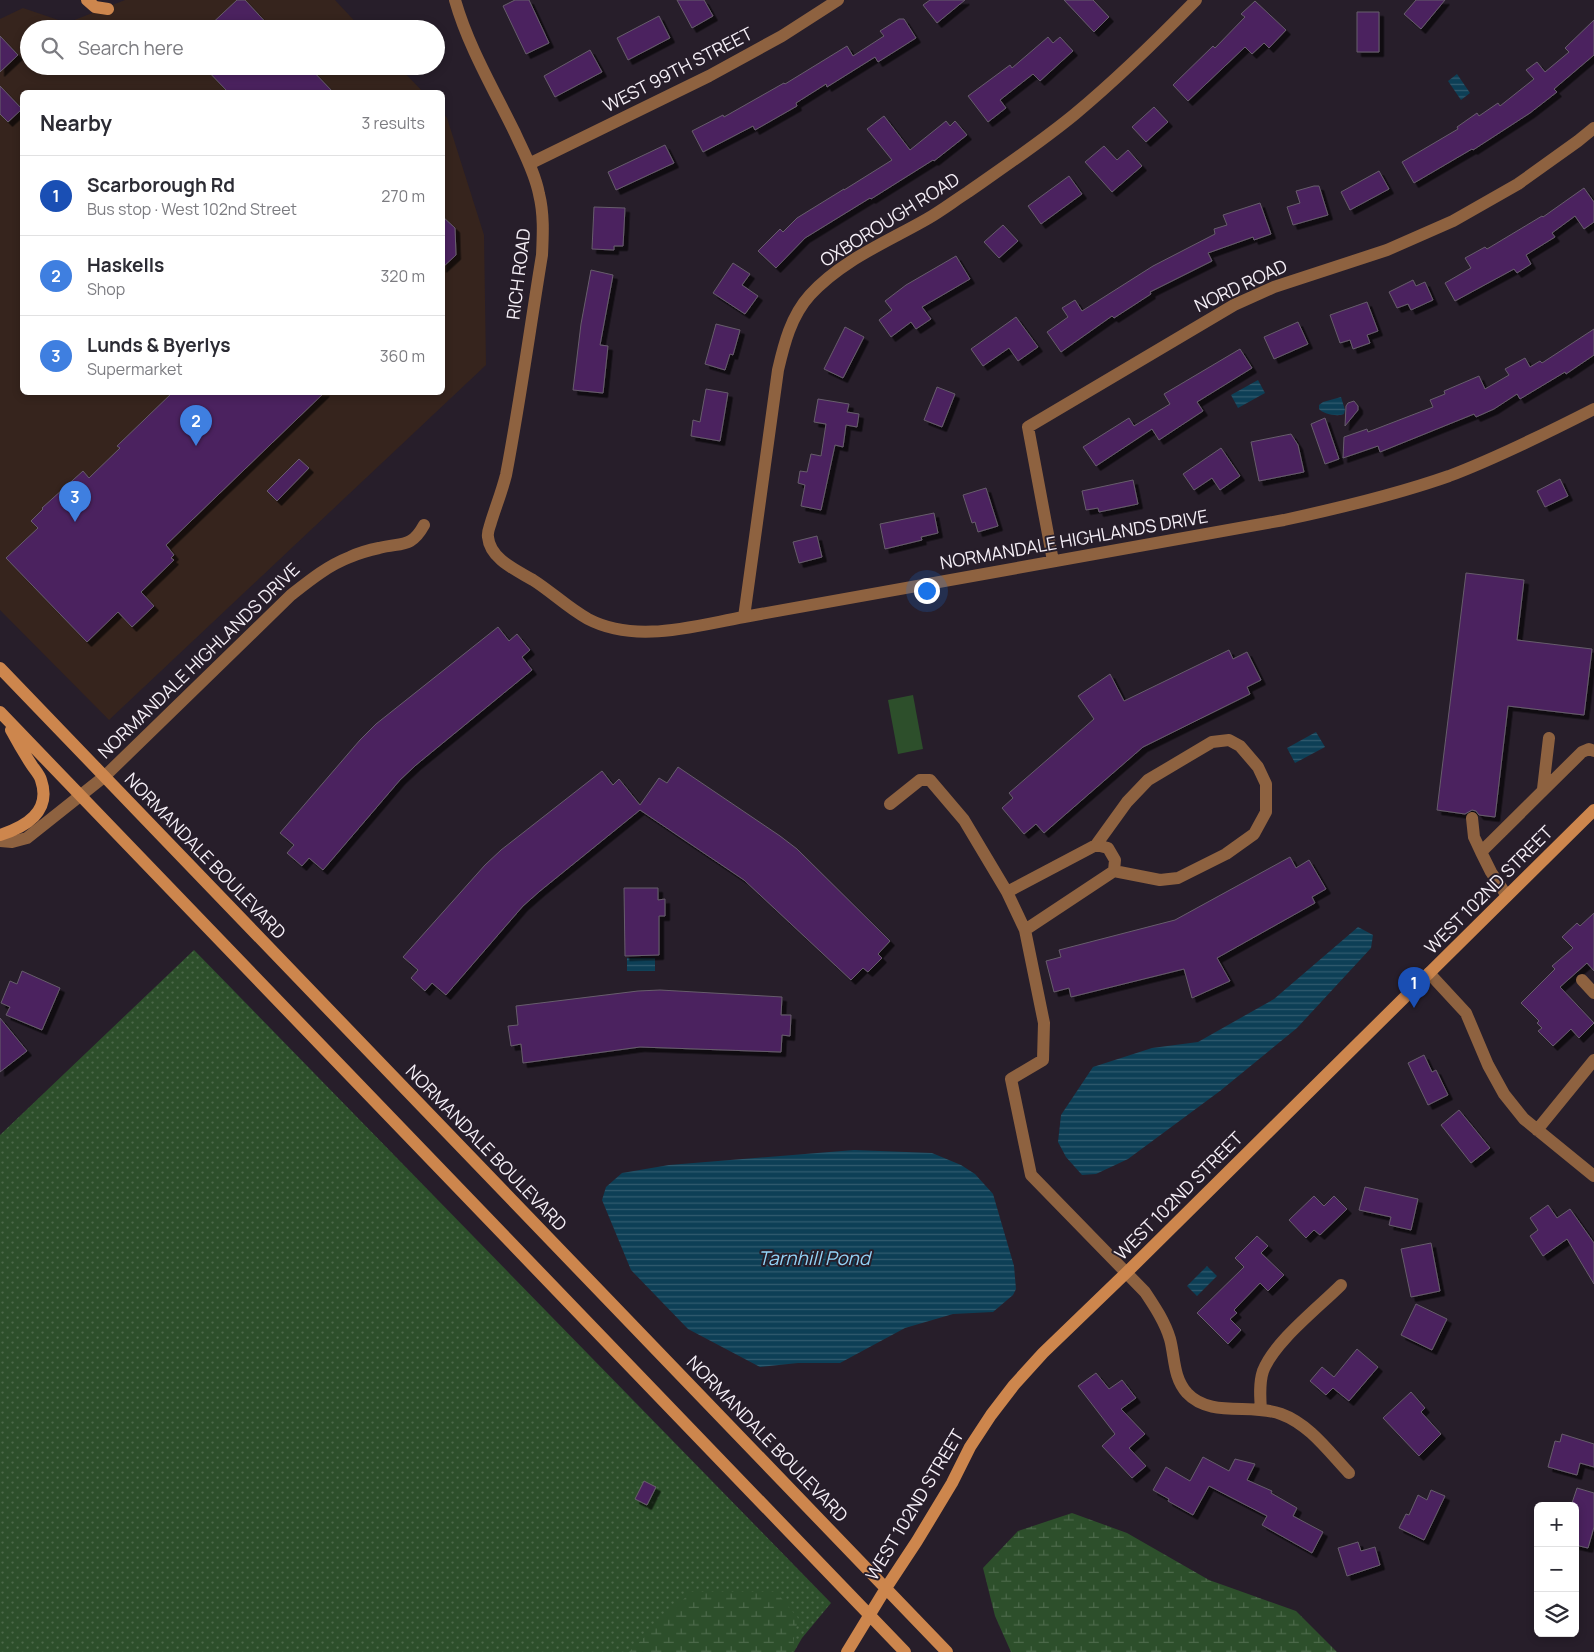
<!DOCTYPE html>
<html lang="en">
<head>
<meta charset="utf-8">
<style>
	body { margin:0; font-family:Manrope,sans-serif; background:#f7f7f7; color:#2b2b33 }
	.controls { position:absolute; right:15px; bottom:15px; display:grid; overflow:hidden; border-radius:8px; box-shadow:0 2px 8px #0003 }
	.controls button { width:45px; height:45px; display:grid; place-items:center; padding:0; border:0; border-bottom:1px solid #e1e1e2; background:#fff; color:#2b2b33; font:25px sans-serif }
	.you { position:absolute; left:926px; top:590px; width:18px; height:18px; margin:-12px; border:4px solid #fff; border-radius:50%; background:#1a73e8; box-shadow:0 0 0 8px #1a73e833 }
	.badge { display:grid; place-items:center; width:32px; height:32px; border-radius:50%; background:#0b8043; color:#fff; font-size:16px; font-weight:700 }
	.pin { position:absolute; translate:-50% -41px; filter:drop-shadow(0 1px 2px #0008) }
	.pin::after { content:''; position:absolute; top:26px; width:18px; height:15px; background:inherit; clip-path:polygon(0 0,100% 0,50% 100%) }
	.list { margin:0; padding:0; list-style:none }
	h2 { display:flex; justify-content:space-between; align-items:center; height:65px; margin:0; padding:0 20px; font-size:21px }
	h2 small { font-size:16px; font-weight:400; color:#7c7c81 }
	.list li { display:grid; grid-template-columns:32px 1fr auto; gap:15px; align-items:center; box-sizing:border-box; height:80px; padding:0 20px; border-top:1px solid #e1e1e2 }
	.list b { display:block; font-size:19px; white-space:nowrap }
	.list p { margin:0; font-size:16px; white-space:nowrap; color:#7c7c81 }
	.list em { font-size:16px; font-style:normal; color:#7c7c81 }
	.icon { flex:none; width:28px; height:28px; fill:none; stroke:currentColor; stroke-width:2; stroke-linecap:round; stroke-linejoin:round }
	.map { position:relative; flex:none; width:1594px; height:1652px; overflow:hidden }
	.search { position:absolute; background:#fff; box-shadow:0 2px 8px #0003; left:20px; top:20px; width:425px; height:55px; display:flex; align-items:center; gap:12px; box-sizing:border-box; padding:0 18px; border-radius:28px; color:#7c7c81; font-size:19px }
	.panel { position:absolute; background:#fff; box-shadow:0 2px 8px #0003; left:20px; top:90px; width:425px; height:305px; border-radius:8px }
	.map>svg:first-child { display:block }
	.commercial { fill:#36241d }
	.grass { fill:url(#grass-dots) }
	.wetland { fill:url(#wetland-marsh) }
	.pitch { fill:#2d4f2b }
	.water { fill:url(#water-rules) }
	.building { fill:#4b225e; stroke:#675d6c; filter:url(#shadow) }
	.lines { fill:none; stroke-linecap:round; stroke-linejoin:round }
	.street { stroke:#8e6240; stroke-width:12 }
	.secondary { stroke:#cd864d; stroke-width:12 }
	.labels { text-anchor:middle; stroke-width:4; stroke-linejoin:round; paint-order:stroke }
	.street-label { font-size:18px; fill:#f5eff7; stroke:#271e2a }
	.water-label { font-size:19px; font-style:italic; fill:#93d3f7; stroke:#271e2a }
</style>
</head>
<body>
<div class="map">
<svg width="1594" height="1652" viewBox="0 0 1594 1652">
	<defs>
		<pattern id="grass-dots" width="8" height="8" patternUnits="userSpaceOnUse" patternTransform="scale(1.25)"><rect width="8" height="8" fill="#2d4f2b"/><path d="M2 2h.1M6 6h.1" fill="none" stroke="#4c694a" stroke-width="1.8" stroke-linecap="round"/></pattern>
		<pattern id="wetland-marsh" width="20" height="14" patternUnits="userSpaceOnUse" patternTransform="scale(1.25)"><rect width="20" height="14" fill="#2d4f2b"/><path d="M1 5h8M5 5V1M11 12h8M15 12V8" fill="none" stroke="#4c694a"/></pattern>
		<pattern id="water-rules" width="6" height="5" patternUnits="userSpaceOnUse" patternTransform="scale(1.25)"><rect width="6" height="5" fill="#0d3f56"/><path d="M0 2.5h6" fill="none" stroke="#315b6f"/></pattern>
		<filter id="shadow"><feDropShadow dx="4.5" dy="4.5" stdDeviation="0" flood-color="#0009"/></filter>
	</defs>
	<rect width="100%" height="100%" fill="#271e2a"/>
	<path class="commercial" d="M 125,0 L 335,0 L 362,29 L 29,29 L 29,66 L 398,66 L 423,92 L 22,92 L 22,392 L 442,392 L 443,113 L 447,118 L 484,235 L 486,365 L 109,720 L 0,610 L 0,19 L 23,8 L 67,23 Z"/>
	<path class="grass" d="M 194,950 L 831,1603 L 802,1638 L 794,1652 L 0,1652 L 0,1135 Z"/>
	<path class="wetland" d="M 1072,1513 L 1127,1533 L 1209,1580 L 1296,1611 L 1337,1652 L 1011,1652 L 995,1616 L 983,1568 L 1018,1531 Z
		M 691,1592 L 776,1592 L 798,1618 L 792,1648 L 789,1652 L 629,1652 Z"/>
	<path class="pitch" d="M 913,695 L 923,749 L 898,754 L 888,700 Z"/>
	<path class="water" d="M 1457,74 L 1470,93 L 1461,100 L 1448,81 Z
		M 1258,380 L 1265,393 L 1238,408 L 1231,395 Z
		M 1341,397 L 1345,410 L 1344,414 C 1338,417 1323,414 1319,409 L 1319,405 L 1323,402 Z
		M 1316,732 L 1325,747 L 1295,763 L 1287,748 Z
		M 1358,927 L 1373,935 L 1371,948 L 1297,1028 L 1220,1091 L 1128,1159 L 1096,1174 L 1082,1175 L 1066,1157 L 1058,1142 L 1061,1115 L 1093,1067 L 1152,1048 L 1198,1042 L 1274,999 Z
		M 627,958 L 655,958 L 655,971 L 627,971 Z
		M 854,1150 L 932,1153 L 961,1165 L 975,1174 L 993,1194 L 1014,1266 L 1016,1289 L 1013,1295 L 993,1312 L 953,1314 L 905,1328 L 840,1363 L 798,1363 L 760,1367 L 688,1329 L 631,1270 L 602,1200 L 606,1187 L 622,1173 L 669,1165 Z
		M 1207,1266 L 1217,1276 L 1197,1296 L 1187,1286 Z"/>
	<path class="building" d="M 237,0 L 245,0 L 272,29 L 206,29 Z
		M 515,0 L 529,0 L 549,43 L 526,54 L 503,6 Z
		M 677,0 L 704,0 L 713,16 L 692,28 Z
		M 930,0 L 965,0 L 937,23 L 923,5 Z
		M 1064,0 L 1093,0 L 1109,17 L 1094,32 Z
		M 1416,0 L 1445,0 L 1421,29 L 1404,14 Z
		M 1255,1 L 1286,30 L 1269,48 L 1264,43 L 1252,54 L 1245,47 L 1188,101 L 1173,85 L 1213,46 L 1215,48 L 1245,17 L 1241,14 Z
		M 1357,12 L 1379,12 L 1379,52 L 1357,52 Z
		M 659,16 L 670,38 L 628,60 L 617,38 Z
		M 899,19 L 904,19 L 916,38 L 878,62 L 875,57 L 827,87 L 826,84 L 796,103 L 797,106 L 755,130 L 753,126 L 703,152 L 692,131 L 723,115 L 724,117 L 784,83 L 785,84 L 847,46 L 853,56 L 884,36 L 880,31 Z
		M 1594,20 L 1594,55 L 1554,89 L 1557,92 L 1530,113 L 1473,150 L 1472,149 L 1414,183 L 1402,162 L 1458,129 L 1457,127 L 1477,113 L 1479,116 L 1498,103 L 1500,106 L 1534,79 L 1526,70 L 1537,62 L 1545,72 L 1569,52 L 1565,48 Z
		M 0,36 L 18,55 L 0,72 Z
		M 1048,37 L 1053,43 L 1060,37 L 1073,51 L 1040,81 L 1033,74 L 1000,100 L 1006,108 L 988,122 L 968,96 L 1010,65 L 1012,68 Z
		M 590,50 L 602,72 L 555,97 L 544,76 Z
		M 203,66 L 308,66 L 333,92 L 228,92 Z
		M 0,86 L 22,109 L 8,122 L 0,114 Z
		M 1154,107 L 1168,122 L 1146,142 L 1132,127 Z
		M 884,116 L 910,150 L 946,121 L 950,126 L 955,121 L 967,135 L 934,161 L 933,160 L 871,199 L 870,198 L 805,238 L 776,268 L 758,251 L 780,229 L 783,232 L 797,218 L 844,189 L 844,190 L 892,160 L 867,129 Z
		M 665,145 L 674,163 L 616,190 L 608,172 Z
		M 1104,146 L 1117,160 L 1128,150 L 1142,166 L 1112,192 L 1085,162 Z
		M 1379,171 L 1389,189 L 1350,210 L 1341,192 Z
		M 1069,176 L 1082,194 L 1041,224 L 1028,206 Z
		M 1314,186 L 1319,186 L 1328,215 L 1293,225 L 1287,207 L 1300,203 L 1296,191 Z
		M 1584,188 L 1594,202 L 1594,222 L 1584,229 L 1575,216 L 1552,233 L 1555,237 L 1526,255 L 1531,264 L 1517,273 L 1514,269 L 1455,301 L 1445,283 L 1471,268 L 1465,258 L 1485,247 L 1487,249 L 1542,216 L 1543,217 Z
		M 1260,203 L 1271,234 L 1254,240 L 1253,237 L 1208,253 L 1212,261 L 1150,292 L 1151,294 L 1114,318 L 1112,316 L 1061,352 L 1047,332 L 1068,317 L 1062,308 L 1075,300 L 1082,311 L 1153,266 L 1215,234 L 1214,229 L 1227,225 L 1223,215 Z
		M 594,207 L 625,208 L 623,246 L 614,246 L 614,250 L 592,249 Z
		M 442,216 L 455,228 L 456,255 L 442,268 Z
		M 1003,225 L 1018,241 L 999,258 L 984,242 Z
		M 956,256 L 970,279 L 922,307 L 931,319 L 916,329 L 911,322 L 891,337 L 879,320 L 892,310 L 885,301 L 906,285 Z
		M 733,263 L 750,274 L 742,285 L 758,296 L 745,314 L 713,293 Z
		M 591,270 L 613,275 L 600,345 L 608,346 L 603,393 L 573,390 L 581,324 Z
		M 1413,280 L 1416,286 L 1425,282 L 1433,300 L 1411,310 L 1408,304 L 1397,308 L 1389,292 Z
		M 1367,302 L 1378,331 L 1367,335 L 1370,343 L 1353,349 L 1350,340 L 1340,343 L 1330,315 Z
		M 1016,317 L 1038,347 L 1018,361 L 1009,348 L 983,366 L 971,349 Z
		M 1298,322 L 1308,344 L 1274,359 L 1264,337 Z
		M 716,324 L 740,330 L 733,355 L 730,354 L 725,370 L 705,364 Z
		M 845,327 L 864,337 L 843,378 L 824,369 Z
		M 1594,329 L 1594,355 L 1566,374 L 1565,372 L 1520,399 L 1517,394 L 1494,409 L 1476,417 L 1474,414 L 1380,452 L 1378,446 L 1343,458 L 1344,437 L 1367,429 L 1368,432 L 1433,407 L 1430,400 L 1445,394 L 1444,391 L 1479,376 L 1485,389 L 1509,375 L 1505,369 L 1525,358 L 1530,367 L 1540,361 L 1542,363 Z
		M 1240,349 L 1252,368 L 1197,402 L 1203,411 L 1159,440 L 1152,429 L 1096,466 L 1083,447 L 1129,418 L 1134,426 L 1170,404 L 1164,394 Z
		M 937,387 L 955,394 L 942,427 L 924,420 Z
		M 706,389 L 728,393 L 720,441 L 691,436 L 693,420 L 700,422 Z
		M 173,392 L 325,392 L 166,545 L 174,555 L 171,558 L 174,560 L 141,592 L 154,606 L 132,627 L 118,612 L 87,642 L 6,558 L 38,528 L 31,521 L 43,509 L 42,508 L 83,471 L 89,478 L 120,448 L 117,446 Z
		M 818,399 L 849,404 L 847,412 L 859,414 L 857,427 L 846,425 L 843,447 L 835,445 L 821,510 L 801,506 L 805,485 L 798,483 L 800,471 L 807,472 L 811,454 L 821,456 L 826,424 L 814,422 Z
		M 1354,401 L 1358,406 L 1358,410 L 1345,426 L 1346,406 L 1348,403 Z
		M 1325,418 L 1339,459 L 1325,464 L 1311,424 Z
		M 1291,434 L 1298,445 L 1304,472 L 1259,481 L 1251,442 Z
		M 1221,448 L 1240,476 L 1220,490 L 1212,478 L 1194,490 L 1183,474 Z
		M 299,459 L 309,468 L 277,501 L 267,491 Z
		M 1560,479 L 1568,496 L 1545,507 L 1537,491 Z
		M 1133,480 L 1138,504 L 1099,512 L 1098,508 L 1086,510 L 1082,491 Z
		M 986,488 L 998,526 L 978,532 L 975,522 L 972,523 L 963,495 Z
		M 934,513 L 938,533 L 921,537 L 922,540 L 885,549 L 880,524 Z
		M 817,536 L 822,557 L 799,563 L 793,542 Z
		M 1466,573 L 1524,580 L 1517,640 L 1592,649 L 1584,715 L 1508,706 L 1495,817 L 1479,815 L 1476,811 L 1472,810 L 1465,814 L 1437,810 Z
		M 498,627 L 509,641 L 517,634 L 530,650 L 522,657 L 532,670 L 416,765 L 400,780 L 323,870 L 309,858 L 302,866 L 287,853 L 294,845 L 280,833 L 360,740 L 376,724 Z
		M 1229,650 L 1233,659 L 1247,652 L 1261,680 L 1247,687 L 1250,694 L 1143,747 L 1044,833 L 1036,824 L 1024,834 L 1002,808 L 1013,798 L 1009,793 L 1094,719 L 1078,696 L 1110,674 L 1124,701 Z
		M 678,767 L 780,836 L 797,849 L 890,941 L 878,954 L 882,958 L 868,972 L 863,968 L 851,980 L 744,880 L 640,810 L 540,891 L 523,906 L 446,995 L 432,983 L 425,991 L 411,978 L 418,970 L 403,957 L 485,865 L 501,850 L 602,771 L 613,785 L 619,779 L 640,805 L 659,778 L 667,783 Z
		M 1290,857 L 1296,868 L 1309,860 L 1326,889 L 1312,897 L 1315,903 L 1217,958 L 1230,981 L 1192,998 L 1184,969 L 1071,997 L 1069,988 L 1054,992 L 1046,961 L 1061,957 L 1059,950 L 1175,920 Z
		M 624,888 L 658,888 L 658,900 L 665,899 L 665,916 L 659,916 L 659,955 L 625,956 Z
		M 1594,913 L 1594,971 L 1587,963 L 1560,987 L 1594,1023 L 1579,1038 L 1571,1029 L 1553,1046 L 1538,1031 L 1542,1028 L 1537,1023 L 1539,1021 L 1521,1003 L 1555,969 L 1552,966 L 1573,948 L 1562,937 L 1577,923 L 1580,926 Z
		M 22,971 L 60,988 L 42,1030 L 6,1015 L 10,1007 L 1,1003 L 10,981 L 17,984 Z
		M 660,990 L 782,997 L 781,1015 L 791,1015 L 790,1036 L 782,1035 L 781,1052 L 640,1047 L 523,1063 L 521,1044 L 511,1046 L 508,1026 L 518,1025 L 516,1006 L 638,991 Z
		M 0,1018 L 27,1051 L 0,1072 Z
		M 1424,1055 L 1432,1072 L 1436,1070 L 1448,1095 L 1428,1105 L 1408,1063 Z
		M 1459,1110 L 1490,1148 L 1471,1163 L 1441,1125 Z
		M 1365,1187 L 1418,1199 L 1411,1230 L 1389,1225 L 1391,1217 L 1359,1210 Z
		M 1314,1196 L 1324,1206 L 1334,1196 L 1347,1209 L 1320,1235 L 1314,1230 L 1306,1238 L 1289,1220 Z
		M 1548,1205 L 1557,1218 L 1570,1209 L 1594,1243 L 1594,1284 L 1567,1239 L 1543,1256 L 1530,1236 L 1538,1230 L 1530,1218 Z
		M 1257,1236 L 1268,1246 L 1261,1253 L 1284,1275 L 1268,1291 L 1260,1283 L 1234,1310 L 1237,1313 L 1230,1319 L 1241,1330 L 1228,1344 L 1197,1313 L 1244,1267 L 1235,1258 Z
		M 1431,1243 L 1440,1291 L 1411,1297 L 1401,1249 Z
		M 1416,1304 L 1447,1319 L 1432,1350 L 1401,1335 Z
		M 1357,1349 L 1378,1367 L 1349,1401 L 1333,1388 L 1326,1395 L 1310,1381 L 1322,1367 L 1334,1377 Z
		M 1096,1373 L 1109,1389 L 1122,1380 L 1136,1398 L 1121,1409 L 1145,1434 L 1129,1448 L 1146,1466 L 1132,1478 L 1102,1446 L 1115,1434 L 1078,1386 Z
		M 1411,1392 L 1425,1408 L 1421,1412 L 1441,1434 L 1419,1456 L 1383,1418 Z
		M 1562,1434 L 1594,1444 L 1594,1467 L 1580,1463 L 1577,1475 L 1548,1467 L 1555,1441 L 1560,1442 Z
		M 1203,1457 L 1229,1471 L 1235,1459 L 1255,1464 L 1247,1480 L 1272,1491 L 1271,1493 L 1297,1508 L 1293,1516 L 1323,1532 L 1312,1553 L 1262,1525 L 1267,1516 L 1209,1486 L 1193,1515 L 1168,1501 L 1169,1499 L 1153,1490 L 1166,1467 L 1190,1481 Z
		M 644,1481 L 656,1487 L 647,1505 L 635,1499 Z
		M 1577,1488 L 1594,1493 L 1594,1527 L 1588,1548 L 1575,1545 L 1575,1506 L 1571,1506 Z
		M 1431,1490 L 1445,1496 L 1424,1540 L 1399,1528 L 1406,1514 L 1409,1515 L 1418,1495 L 1427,1500 Z
		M 1358,1542 L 1361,1551 L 1375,1547 L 1380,1565 L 1347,1576 L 1338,1548 Z"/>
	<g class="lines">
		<path class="street" d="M 455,0 C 468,46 494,90 515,133 C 524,153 535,173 539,194 C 544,214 543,234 542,255 C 530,328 520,402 506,475 C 502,491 496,506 491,522 C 490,526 487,532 488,537 C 490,559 516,570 533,580 C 552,592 568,608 588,619 C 636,644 693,626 744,617 L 1284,520 C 1340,508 1395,495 1449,476 C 1499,457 1547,433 1594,409
			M 529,164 L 709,76 L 782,36 L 838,0
			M 1053,561 L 1028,427 L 1234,305 L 1274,287 L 1387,250 L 1453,221 L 1518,184 L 1578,141 L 1594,128
			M 744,617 L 778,370 C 784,344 791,316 810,295 C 842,260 887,242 927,219 C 941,211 954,201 968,192 C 1004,167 1041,142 1075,114 C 1118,78 1157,40 1196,0
			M 1543,789 L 1549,738
			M 890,804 L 920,780 L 930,780 L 964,820 L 1007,892 L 1096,845 L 1108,848 L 1115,860 L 1114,871 L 1025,930 L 1044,1023 L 1043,1060 L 1011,1079 L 1031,1175 L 1145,1292 C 1155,1307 1165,1322 1170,1339 C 1175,1358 1173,1377 1187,1393 C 1210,1418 1251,1403 1281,1414 C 1309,1424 1329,1452 1349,1473
			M 1472,818 L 1474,837 L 1481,852
			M 0,841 L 12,842 L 27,838 L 105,776 L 291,595 C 310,580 327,566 350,557 C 359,553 369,550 379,548 C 401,542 411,549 424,525
			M 1096,845 L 1127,802 L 1148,780 L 1212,742 L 1229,740 L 1240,746 L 1258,767 L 1266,784 L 1266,812 L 1254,834 L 1226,854 L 1178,878 L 1160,880 L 1114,871
			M 1007,892 L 1025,930
			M 1507,896 L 1491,872 L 1481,852 L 1582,752 L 1589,749 L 1594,751
			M 1429,973 L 1466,1013 L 1488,1065 L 1504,1094 L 1524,1119 L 1594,1176
			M 1582,980 L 1594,993
			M 1537,1130 L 1594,1060
			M 1261,1410 C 1260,1397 1259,1383 1263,1371 C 1274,1342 1318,1308 1341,1285"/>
		<path class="secondary" d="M 87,0 L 95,7 L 108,9
			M 0,668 L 947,1652
			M 0,712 L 905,1652
			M 0,835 C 25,827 52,812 41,780 C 40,776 36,771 33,767 C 25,755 18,743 11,730
			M 847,1652 L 886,1588 L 917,1541 L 952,1483 L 970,1447 L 991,1415 L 1014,1385 L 1043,1353 L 1126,1273 L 1594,810"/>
	</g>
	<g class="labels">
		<g class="street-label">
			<text transform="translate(678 70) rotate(-27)" y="6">WEST 99TH STREET</text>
			<text transform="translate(890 220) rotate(-32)" y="6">OXBOROUGH ROAD</text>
			<text transform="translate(519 274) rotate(-83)" y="6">RICH ROAD</text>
			<text transform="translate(1241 286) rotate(-25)" y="6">NORD ROAD</text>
			<text transform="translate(1074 540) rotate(-10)" y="6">NORMANDALE HIGHLANDS DRIVE</text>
			<text transform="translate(199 661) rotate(-44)" y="6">NORMANDALE HIGHLANDS DRIVE</text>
			<text transform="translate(205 856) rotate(46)" y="6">NORMANDALE BOULEVARD</text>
			<text transform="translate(1489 890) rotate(-45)" y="6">WEST 102ND STREET</text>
			<text transform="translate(486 1148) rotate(46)" y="6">NORMANDALE BOULEVARD</text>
			<text transform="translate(1179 1196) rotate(-45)" y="6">WEST 102ND STREET</text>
			<text transform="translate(767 1439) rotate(46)" y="6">NORMANDALE BOULEVARD</text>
			<text transform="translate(915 1505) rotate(-59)" y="6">WEST 102ND STREET</text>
		</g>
		<g class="water-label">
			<text x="814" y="1265">Tarnhill Pond</text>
		</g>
	</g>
</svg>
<div class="controls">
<button>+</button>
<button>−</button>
<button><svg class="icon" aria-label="layers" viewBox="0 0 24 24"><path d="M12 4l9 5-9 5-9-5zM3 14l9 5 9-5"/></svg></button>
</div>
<div class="you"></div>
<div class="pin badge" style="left:1414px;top:1008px;background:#1a4fb4">1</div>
<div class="pin badge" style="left:196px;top:446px;background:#3f7fe0">2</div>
<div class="pin badge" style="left:75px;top:522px;background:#3f7fe0">3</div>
<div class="search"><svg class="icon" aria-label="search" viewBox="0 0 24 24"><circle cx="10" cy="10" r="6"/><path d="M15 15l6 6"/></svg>Search here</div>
<section class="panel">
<h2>Nearby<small>3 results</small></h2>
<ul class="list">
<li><span class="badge" style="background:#1a4fb4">1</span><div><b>Scarborough Rd</b><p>Bus stop · West 102nd Street</p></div><em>270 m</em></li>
<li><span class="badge" style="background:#3f7fe0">2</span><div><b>Haskells</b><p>Shop</p></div><em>320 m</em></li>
<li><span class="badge" style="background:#3f7fe0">3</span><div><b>Lunds &amp; Byerlys</b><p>Supermarket</p></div><em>360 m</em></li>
</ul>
</section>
</div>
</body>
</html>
